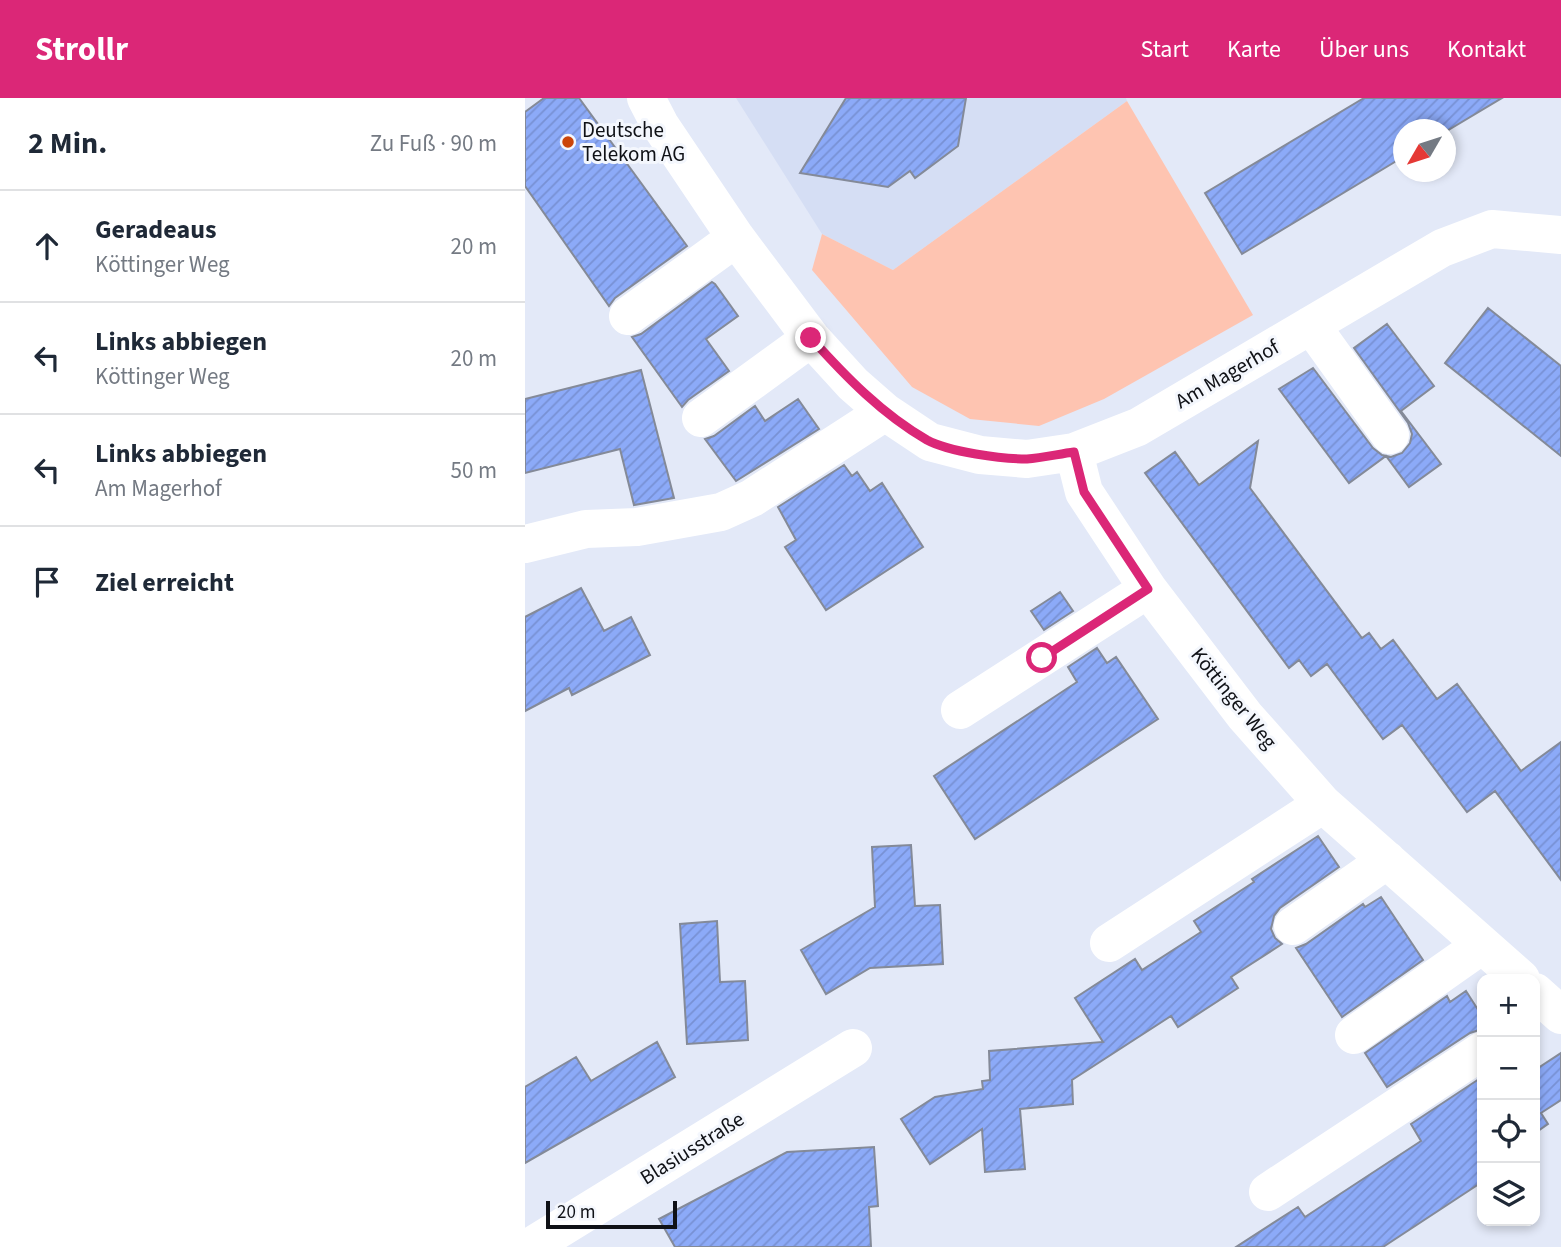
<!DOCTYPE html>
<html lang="de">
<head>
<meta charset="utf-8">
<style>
	body { margin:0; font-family:"Source Sans 3",sans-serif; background:#f2f2f3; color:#1f2937 }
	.controls { position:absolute; right:21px; bottom:21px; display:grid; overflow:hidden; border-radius:14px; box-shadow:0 4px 10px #0003 }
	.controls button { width:63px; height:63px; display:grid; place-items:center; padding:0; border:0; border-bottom:2px solid #e0e1e3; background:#fff; color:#1f2937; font:35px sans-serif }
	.compass { position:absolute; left:868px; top:21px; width:63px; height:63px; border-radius:50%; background:#fff; box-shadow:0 4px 10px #0003; rotate:231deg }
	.scale { position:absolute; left:21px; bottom:18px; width:131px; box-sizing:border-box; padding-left:7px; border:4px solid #0f1116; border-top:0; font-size:19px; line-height:24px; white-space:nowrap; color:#0f1116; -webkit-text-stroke:5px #f4f7fd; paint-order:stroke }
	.stop { position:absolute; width:21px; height:21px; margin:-16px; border:5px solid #db2777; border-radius:50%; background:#fff }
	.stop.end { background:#db2777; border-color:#fff; box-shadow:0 2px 7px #0008 }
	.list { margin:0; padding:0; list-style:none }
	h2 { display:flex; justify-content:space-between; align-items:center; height:91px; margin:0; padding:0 28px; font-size:30px }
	h2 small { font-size:23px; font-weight:400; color:#747a83 }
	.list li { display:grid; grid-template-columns:46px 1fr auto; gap:21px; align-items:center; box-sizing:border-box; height:112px; padding:0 28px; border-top:2px solid #e0e1e3 }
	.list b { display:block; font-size:26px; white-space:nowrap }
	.list p { margin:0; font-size:23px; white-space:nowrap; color:#747a83 }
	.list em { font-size:23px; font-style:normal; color:#747a83 }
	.icon { flex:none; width:38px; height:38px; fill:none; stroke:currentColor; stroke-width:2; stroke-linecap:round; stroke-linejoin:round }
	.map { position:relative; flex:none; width:1036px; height:1149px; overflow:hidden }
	header { display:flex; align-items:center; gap:42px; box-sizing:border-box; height:98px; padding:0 35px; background:#db2777; color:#fff }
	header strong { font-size:33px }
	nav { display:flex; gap:38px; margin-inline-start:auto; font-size:24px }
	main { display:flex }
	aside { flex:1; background:#fff }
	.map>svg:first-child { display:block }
	.built { fill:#d5def4 }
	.park { fill:#fec4b1 }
	.building { fill:url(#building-hatch); stroke:#848a98; stroke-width:2 }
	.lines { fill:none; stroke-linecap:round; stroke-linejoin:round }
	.minor { stroke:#fff; stroke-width:38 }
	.route { stroke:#db2777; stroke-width:9 }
	.poi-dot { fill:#cb450a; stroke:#f4f7fd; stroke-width:2.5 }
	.labels { text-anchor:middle; stroke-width:6; stroke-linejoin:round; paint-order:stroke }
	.poi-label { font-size:21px; fill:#0f1116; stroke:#f4f7fd; text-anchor:start }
	.street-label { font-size:21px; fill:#0f1116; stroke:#f4f7fd }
</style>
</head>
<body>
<header>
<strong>Strollr</strong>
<nav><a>Start</a><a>Karte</a><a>Über uns</a><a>Kontakt</a></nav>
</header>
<main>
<aside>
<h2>2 Min.<small>Zu Fuß · 90 m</small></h2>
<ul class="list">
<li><svg class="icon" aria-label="ahead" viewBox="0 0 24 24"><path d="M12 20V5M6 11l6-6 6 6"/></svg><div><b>Geradeaus</b><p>Köttinger Weg</p></div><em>20 m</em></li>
<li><svg class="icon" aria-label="left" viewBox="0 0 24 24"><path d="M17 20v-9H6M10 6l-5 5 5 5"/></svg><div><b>Links abbiegen</b><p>Köttinger Weg</p></div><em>20 m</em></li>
<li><svg class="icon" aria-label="left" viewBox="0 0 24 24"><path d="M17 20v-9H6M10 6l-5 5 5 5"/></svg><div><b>Links abbiegen</b><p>Am Magerhof</p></div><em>50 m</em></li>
<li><svg class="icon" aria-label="arrive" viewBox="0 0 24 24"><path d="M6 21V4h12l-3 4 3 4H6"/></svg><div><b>Ziel erreicht</b></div></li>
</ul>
</aside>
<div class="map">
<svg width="1036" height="1149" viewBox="0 0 1036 1149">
	<defs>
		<pattern id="building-hatch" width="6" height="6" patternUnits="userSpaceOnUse" patternTransform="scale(1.75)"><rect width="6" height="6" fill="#8caaf8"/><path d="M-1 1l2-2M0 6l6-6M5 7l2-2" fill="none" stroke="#7891d4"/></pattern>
	</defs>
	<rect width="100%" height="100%" fill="#e3e9f8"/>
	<path class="built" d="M 211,0 L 601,0 L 602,3 L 368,172 L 297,136 Z"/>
	<path class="park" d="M 602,3 L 728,217 L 579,301 L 514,328 L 445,321 L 387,289 L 287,172 L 297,136 L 368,172 Z"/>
	<path class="building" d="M 19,0 L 54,0 L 162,148 L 90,200 L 84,208 L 0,88 L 0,14 Z
		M 321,0 L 441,0 L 433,48 L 390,80 L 385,73 L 363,89 L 275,75 Z
		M 839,0 L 977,0 L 920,34 L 920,32 L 878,32 L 878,59 L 717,156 L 680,95 Z
		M 187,184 L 190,186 L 213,218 L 181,241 L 204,273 L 163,302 L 157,309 L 107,239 L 116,236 Z
		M 963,210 L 1036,268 L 1036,358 L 920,265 Z
		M 862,226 L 909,288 L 876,313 L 916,366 L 884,389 L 861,358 L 824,385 L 754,291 L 788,270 L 848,350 L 857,357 L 866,359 L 877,355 L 885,345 L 887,336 L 883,325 L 829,250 Z
		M 116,272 L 149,400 L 109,407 L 95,351 L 0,375 L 0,301 Z
		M 273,301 L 294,331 L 211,383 L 180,341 L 189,338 L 230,308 L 240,323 Z
		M 733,343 L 725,390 L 837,540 L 844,535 L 856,551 L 868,542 L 912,601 L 932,586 L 996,673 L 1036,644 L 1036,782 L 970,693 L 942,714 L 877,627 L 858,641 L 802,566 L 786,578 L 774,562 L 764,570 L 620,375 L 650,354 L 674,387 Z
		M 319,367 L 327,378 L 332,374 L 345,393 L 357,385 L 398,449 L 301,512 L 260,449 L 271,442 L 253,409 Z
		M 56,490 L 79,533 L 106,519 L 125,557 L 47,597 L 44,590 L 0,613 L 0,519 Z
		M 535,494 L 548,513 L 519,532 L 506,513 Z
		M 572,550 L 582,565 L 591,559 L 633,621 L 450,741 L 409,678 L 552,584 L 543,569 Z
		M 793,738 L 814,769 L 755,810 L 749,818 L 746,831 L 750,840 L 757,846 L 706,879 L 713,890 L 653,929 L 646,918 L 547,982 L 548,1006 L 495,1011 L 500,1071 L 460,1074 L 457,1031 L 405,1066 L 376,1021 L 410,999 L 458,991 L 457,983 L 465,982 L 464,953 L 578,944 L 550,900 L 610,861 L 617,872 L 676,834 L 669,823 L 729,784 L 727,781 Z
		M 386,747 L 390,808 L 415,807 L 418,866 L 345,870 L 301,896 L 276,852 L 350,809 L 347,749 Z
		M 856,799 L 898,862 L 817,919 L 771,850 L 781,846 L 838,806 L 840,809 Z
		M 192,823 L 195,884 L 220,883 L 223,942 L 162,946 L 155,826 Z
		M 941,893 L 957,918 L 957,931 L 945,935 L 862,989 L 840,955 L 922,898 L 925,904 Z
		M 132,944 L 150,979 L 0,1065 L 0,989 L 51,959 L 66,983 Z
		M 1036,955 L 1036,1002 L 1016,1015 L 1023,1026 L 1010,1035 L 1010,972 Z
		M 957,979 L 957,1084 L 858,1149 L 711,1149 L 773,1109 L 780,1119 L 896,1043 L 886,1026 Z
		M 349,1049 L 353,1108 L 344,1109 L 346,1149 L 150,1149 L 134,1121 L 262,1054 Z"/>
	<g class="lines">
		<path class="minor" d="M 121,0 L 135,27 L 211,140 L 286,240 L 328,286 L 360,314 L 405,344 L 455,357 L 502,361 L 549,354 L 613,329 L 917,150 L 967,131 L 1036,137
			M 103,218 L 211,140
			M 786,227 L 865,337
			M 176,320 L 286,240
			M 549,354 L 559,394 L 623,491 L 720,618 L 798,706 L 996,881
			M 0,446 L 61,431 L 112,429 L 196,414 L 227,400 L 360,314
			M 435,612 L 623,491
			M 768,828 L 862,762
			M 584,845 L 798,706
			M 1010,894 L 1036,917
			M 829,937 L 957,847
			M 743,1094 L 957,953
			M 5,1149 L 328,950"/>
	</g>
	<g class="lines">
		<path class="route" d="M 286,240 C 321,279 357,316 402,342 C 424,354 477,361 502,361 C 517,360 534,356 549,354 L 559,394 L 623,491 L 517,560"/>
	</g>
	<circle class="poi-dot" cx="43" cy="44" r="7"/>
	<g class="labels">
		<g class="poi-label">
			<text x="57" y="39">Deutsche<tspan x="57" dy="24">Telekom AG</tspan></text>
		</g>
		<g class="street-label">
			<text transform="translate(702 276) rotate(-30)" y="7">Am Magerhof</text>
			<text transform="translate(709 600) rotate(51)" y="7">Köttinger Weg</text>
			<text transform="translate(167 1050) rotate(-32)" y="7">Blasiusstraße</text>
		</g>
	</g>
</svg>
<div class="controls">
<button>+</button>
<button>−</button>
<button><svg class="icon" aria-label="locate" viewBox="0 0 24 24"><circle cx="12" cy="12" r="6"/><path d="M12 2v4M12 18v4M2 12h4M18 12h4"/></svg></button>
<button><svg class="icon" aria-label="layers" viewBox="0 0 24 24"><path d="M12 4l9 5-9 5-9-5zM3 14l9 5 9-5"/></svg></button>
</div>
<svg class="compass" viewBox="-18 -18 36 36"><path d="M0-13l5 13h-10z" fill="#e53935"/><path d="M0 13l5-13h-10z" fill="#747a83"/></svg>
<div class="scale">20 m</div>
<div class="stop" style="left:517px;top:560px"></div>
<div class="stop end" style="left:286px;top:240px"></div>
</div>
</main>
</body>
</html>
